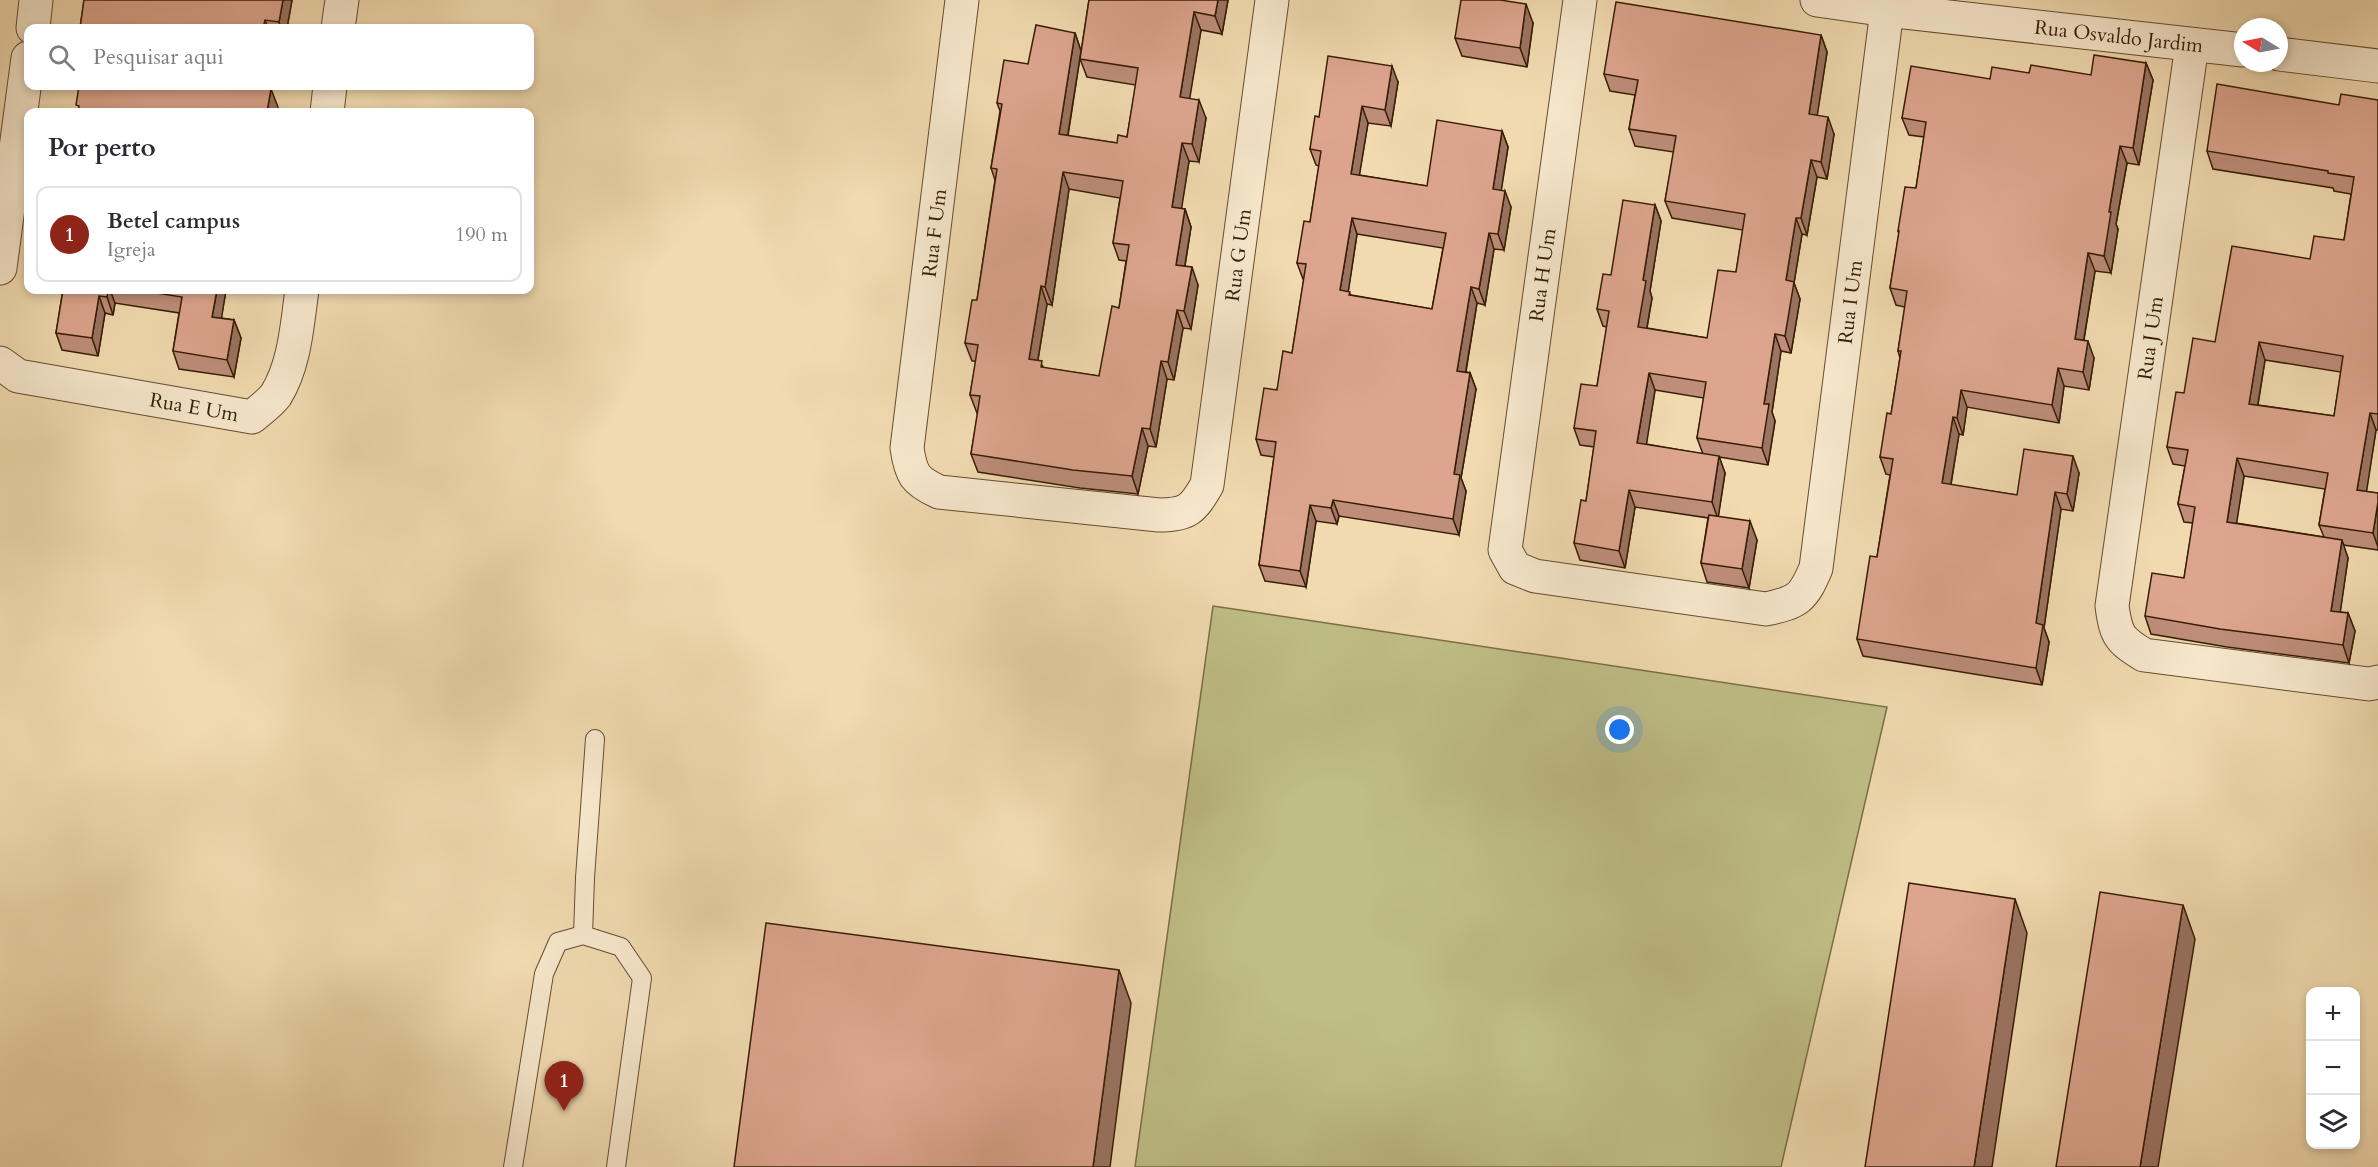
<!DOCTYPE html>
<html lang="pt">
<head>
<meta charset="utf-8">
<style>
	body { margin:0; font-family:Cardo,serif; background:#f2f2f3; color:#2b2b33 }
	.controls { position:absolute; right:18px; bottom:18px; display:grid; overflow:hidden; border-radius:12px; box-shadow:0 3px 9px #0003 }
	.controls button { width:54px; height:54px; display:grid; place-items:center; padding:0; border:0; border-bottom:2px solid #e1e1e2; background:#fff; color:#2b2b33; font:30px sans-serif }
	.compass { position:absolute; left:2234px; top:18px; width:54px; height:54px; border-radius:50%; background:#fff; box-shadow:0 3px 9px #0003; rotate:280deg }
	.you { position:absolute; left:1620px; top:730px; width:21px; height:21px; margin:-15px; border:4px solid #fff; border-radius:50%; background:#1a73e8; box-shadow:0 0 0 9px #1a73e833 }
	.badge { display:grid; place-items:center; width:39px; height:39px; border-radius:50%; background:#8f2418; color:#fff; font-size:20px; font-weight:700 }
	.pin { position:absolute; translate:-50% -50px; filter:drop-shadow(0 2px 3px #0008) }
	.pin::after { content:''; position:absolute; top:32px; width:21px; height:18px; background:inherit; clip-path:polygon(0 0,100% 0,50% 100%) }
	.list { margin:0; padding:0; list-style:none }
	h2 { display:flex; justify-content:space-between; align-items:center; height:78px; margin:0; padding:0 24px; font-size:26px }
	h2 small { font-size:20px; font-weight:400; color:#7c7c81 }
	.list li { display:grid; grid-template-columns:39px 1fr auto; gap:18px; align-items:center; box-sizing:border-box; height:96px; margin:0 12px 12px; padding:0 12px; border:2px solid #e1e1e2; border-radius:12px }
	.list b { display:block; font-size:22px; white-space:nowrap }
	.list p { margin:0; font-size:20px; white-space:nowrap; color:#7c7c81 }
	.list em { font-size:20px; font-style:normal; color:#7c7c81 }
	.icon { flex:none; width:33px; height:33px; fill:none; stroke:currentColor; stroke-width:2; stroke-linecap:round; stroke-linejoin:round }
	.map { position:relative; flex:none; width:2378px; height:1167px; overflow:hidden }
	.search { position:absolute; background:#fff; box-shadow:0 3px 9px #0003; left:24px; top:24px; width:510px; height:66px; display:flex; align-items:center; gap:15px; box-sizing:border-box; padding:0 21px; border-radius:12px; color:#7c7c81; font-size:22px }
	.panel { position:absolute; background:#fff; box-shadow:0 3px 9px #0003; left:24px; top:108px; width:510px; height:186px; border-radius:12px }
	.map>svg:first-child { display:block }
	.green { fill:#bfbe87; stroke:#7b6e46; stroke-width:1.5 }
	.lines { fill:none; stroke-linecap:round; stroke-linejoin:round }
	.service-casing { stroke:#664c2f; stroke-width:20 }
	.minor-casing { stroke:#664c2f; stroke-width:35 }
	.tertiary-casing { stroke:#664c2f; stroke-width:35 }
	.service { stroke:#f6e7cc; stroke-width:18 }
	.minor { stroke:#f6e7cc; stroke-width:33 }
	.tertiary { stroke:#f6e7cc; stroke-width:33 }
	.wall { fill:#be8e7a; stroke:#371d04; stroke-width:1.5; fill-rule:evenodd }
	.shaded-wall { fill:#9b7463; stroke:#371d04; stroke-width:1.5 }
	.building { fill:#dda58e; stroke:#371d04; stroke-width:1.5; fill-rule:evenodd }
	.labels { text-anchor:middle; stroke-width:4.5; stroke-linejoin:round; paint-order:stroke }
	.street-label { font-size:20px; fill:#371d04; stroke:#f6e7cc }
</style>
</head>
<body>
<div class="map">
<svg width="2378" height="1167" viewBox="0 0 2378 1167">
	<rect width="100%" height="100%" fill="#f1dab0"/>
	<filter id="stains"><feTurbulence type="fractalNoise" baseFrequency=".00333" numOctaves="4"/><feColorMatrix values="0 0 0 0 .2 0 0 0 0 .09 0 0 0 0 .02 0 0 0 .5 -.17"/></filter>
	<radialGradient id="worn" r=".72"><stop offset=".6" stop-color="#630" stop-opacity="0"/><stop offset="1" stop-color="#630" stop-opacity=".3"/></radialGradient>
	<path class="green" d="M 1213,606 L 1887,707 L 1781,1167 L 1135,1167 Z"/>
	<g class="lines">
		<g class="service-casing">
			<path id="service" d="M 595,739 L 585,878 L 583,935 L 621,947 L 642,978 L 616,1167
				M 513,1167 L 544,974 L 558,942 L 583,935"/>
		</g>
		<g class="minor-casing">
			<g id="minor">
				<path id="s1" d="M 962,0 L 907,448 C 911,475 915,481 939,492 L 1159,515 C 1188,515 1193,509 1207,485 L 1272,0"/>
				<path id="s2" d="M 1580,0 L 1505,550 L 1515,568 L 1535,576 L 1766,609 C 1798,602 1803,599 1816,568 L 1887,10"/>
				<path d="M 33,28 L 36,0"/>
				<path d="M 338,28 L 342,0"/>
				<path d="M 2192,45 L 2112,606 C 2116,635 2119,640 2144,655 L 2369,684 L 2378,682"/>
				<path d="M 327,112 L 330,86"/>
				<path d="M 0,268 L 28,58"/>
				<path id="s3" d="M 0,363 L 18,376 L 252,417 C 259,411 270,403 276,395 C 295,364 297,325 302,290"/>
			</g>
		</g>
		<g class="tertiary-casing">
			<g id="tertiary">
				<path id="s4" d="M 1817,0 L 1887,10 L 2243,50"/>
				<path d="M 2279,54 L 2378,66"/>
			</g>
		</g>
		<use href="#service" class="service"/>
		<use href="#minor" class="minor"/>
		<use href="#tertiary" class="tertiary"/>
	</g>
	<path class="wall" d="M 84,0 L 292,0 L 287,28 L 80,28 Z
		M 1089,0 L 1228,0 L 1222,34 L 1201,30 L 1189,99 L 1206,118 L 1199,162 L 1189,161 L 1181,209 L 1185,209 L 1191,227 L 1185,266 L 1198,285 L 1191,329 L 1183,328 L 1174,380 L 1167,379 L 1156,447 L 1148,446 L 1138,494 L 1080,488 L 978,472 L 971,454 L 978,413 L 977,413 L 970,395 L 976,361 L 972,361 L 965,343 L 977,300 L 995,180 L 991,168 L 1000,111 L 997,103 L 1028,64 L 1075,33 L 1081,51 L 1068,136 L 1117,143 L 1127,137 L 1136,85 L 1087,77 L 1080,59 ZM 1069,189 L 1120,198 L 1113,243 L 1119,260 L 1126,261 L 1119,308 L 1099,376 L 1044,368 L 1038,360 L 1047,304 L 1052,305 Z
		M 1533,23 L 1527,67 L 1462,56 L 1455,38 Z
		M 1821,35 L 1827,52 L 1817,115 L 1834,134 L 1827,179 L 1817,177 L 1807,235 L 1802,234 L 1794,283 L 1800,299 L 1791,353 L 1781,351 L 1772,412 L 1775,421 L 1768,465 L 1719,457 L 1725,473 L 1718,517 L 1757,540 L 1749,588 L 1707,582 L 1701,563 L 1708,518 L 1635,507 L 1625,568 L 1580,560 L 1574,543 L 1586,501 L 1594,447 L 1580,445 L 1574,428 L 1597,386 L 1607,327 L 1603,326 L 1597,309 L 1611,275 L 1655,205 L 1661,221 L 1650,291 L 1652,298 L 1647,328 L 1707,338 L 1736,272 L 1743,230 L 1672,218 L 1665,201 L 1674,152 L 1635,146 L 1629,129 L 1635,95 L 1610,91 L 1604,74 ZM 1655,390 L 1704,398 L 1697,438 L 1703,454 L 1646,444 Z
		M 2146,63 L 2153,80 L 2139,165 L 2127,163 L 2116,224 L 2118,229 L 2111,273 L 2095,271 L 2084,340 L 2094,358 L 2089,390 L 2064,386 L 2059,423 L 1967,407 L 1963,435 L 1959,434 L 1951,485 L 2017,495 L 2079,473 L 2073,511 L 2061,509 L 2044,628 L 2049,642 L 2042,685 L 1863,656 L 1857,639 L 1877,557 L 1890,475 L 1886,474 L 1880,457 L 1891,414 L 1900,358 L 1898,351 L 1905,307 L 1896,305 L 1890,288 L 1899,234 L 1898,231 L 1916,188 L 1924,137 L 1909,135 L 1902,118 L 1990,79 L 2029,73 L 2091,75 Z
		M 1398,82 L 1391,126 L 1368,123 L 1359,175 L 1427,186 L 1502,131 L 1508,147 L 1501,190 L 1511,207 L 1504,250 L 1494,249 L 1485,305 L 1477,303 L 1466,372 L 1470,373 L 1476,389 L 1461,478 L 1466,491 L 1459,535 L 1339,516 L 1337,524 L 1316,521 L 1306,587 L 1265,581 L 1259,565 L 1274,457 L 1261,455 L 1256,439 L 1292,353 L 1304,279 L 1303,279 L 1297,263 L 1310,222 L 1319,166 L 1316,165 L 1310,149 L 1319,117 ZM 1357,234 L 1443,248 L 1432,309 L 1351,295 L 1348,292 Z
		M 2378,100 L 2378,430 L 2376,430 L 2366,492 L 2378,493 L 2378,550 L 2343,545 L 2348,558 L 2340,612 L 2348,613 L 2355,631 L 2349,663 L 2227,647 L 2151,634 L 2145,616 L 2184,578 L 2193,523 L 2184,522 L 2178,504 L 2185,466 L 2173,464 L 2167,447 L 2184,393 L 2215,342 L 2310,259 L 2344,240 L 2351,194 L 2334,191 L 2333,188 L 2213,169 L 2207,151 L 2339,105 ZM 2265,360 L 2341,372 L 2334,416 L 2258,405 ZM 2244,476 L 2325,489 L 2319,525 L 2324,537 L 2236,523 Z
		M 63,290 L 226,290 L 221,318 L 234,320 L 241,338 L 234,377 L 179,369 L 173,351 L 179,313 L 115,303 L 113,315 L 105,313 L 98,356 L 62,350 L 56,333 Z"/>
	<path class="shaded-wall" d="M 283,0 L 292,0 L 287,28 L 281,28 L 279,22 Z
		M 1218,0 L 1228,0 L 1222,34 L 1215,16 Z
		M 1526,4 L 1533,23 L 1527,67 L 1520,48 Z
		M 1194,12 L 1201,30 L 1187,115 L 1180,97 Z
		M 265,20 L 268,28 L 263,28 Z
		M 1075,33 L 1081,51 L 1065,152 L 1059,134 Z
		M 1821,35 L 1827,52 L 1815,130 L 1809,114 Z
		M 2146,63 L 2153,80 L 2139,165 L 2133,148 Z
		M 1392,66 L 1398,82 L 1391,126 L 1385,110 Z
		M 271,89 L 278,107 L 277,112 L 267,112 Z
		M 1199,100 L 1206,118 L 1199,162 L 1192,144 Z
		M 1362,106 L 1368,123 L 1357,190 L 1351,174 Z
		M 1828,117 L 1834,134 L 1827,179 L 1821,162 Z
		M 1502,131 L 1508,147 L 1499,205 L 1493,189 Z
		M 1182,143 L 1189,161 L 1179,225 L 1172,207 Z
		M 2120,146 L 2127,163 L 2116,224 L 2118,229 L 2111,273 L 2104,256 L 2109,212 Z
		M 1811,160 L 1817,177 L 1807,235 L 1801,218 Z
		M 1063,172 L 1069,189 L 1052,305 L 1045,287 Z
		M 1505,191 L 1511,207 L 1504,250 L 1498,234 Z
		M 1655,205 L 1661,221 L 1650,291 L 1652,298 L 1644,344 L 1638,327 L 1643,280 Z
		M 1185,209 L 1191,227 L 1182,283 L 1176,265 Z
		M 1352,218 L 1357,234 L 1346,307 L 1340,290 Z
		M 1796,218 L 1802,234 L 1794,283 L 1800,299 L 1791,353 L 1785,336 L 1786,280 Z
		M 1489,233 L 1494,249 L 1485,305 L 1479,289 Z
		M 2088,253 L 2095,271 L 2081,356 L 2075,339 Z
		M 1192,267 L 1198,285 L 1191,329 L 1184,311 Z
		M 1041,286 L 1047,304 L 1035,377 L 1029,359 Z
		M 1471,287 L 1477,303 L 1463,387 L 1457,371 Z
		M 108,290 L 110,290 L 115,303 L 113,315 L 107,297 Z
		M 217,290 L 226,290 L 219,334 L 212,317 Z
		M 99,296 L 105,313 L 98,356 L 92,338 Z
		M 1177,310 L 1183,328 L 1174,380 L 1168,362 Z
		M 234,320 L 241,338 L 234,377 L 227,360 Z
		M 1775,334 L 1781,351 L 1772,412 L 1775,421 L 1768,465 L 1762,448 L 1764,404 Z
		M 2088,341 L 2094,358 L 2089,390 L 2083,372 Z
		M 2259,342 L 2265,360 L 2255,421 L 2249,404 Z
		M 1161,361 L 1167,379 L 1156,447 L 1150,429 Z
		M 2058,368 L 2064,386 L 2059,423 L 2052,405 Z
		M 1470,373 L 1476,389 L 1461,478 L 1466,491 L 1459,535 L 1453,519 L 1454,474 Z
		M 1649,373 L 1655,390 L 1644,460 L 1637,443 Z
		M 1961,390 L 1967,407 L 1963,435 L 1957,418 Z
		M 2370,413 L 2376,430 L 2364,508 L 2357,490 Z
		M 1953,417 L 1959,434 L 1948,501 L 1942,483 Z
		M 1142,428 L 1148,446 L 1138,494 L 1132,476 Z
		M 1719,456 L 1725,473 L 1718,519 L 1712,502 Z
		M 2073,456 L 2079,473 L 2073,511 L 2067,494 Z
		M 2237,458 L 2244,476 L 2234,540 L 2227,522 Z
		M 1629,490 L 1635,507 L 1625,568 L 1619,551 Z
		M 2055,492 L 2061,509 L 2044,628 L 2049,642 L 2042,685 L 2036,668 L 2036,623 Z
		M 1333,500 L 1339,516 L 1337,524 L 1331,508 Z
		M 2378,502 L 2378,547 L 2373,533 Z
		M 1310,505 L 1316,521 L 1306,587 L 1300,571 Z
		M 1750,521 L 1757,540 L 1749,588 L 1742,569 Z
		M 2342,540 L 2348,558 L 2338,628 L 2331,611 Z
		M 2348,613 L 2355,631 L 2349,663 L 2343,645 Z
		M 2015,899 L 2027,933 L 1992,1167 L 1974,1167 Z
		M 2183,905 L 2195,939 L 2158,1167 L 2140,1167 Z
		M 1119,970 L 1131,1003 L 1110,1167 L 1093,1167 Z"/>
	<path class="building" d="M 84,0 L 283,0 L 279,22 L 265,20 L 263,28 L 80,28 Z
		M 1089,0 L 1218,0 L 1215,16 L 1194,12 L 1180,97 L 1199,100 L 1192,144 L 1182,143 L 1172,207 L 1185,209 L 1176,265 L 1192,267 L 1184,311 L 1177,310 L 1168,362 L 1161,361 L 1150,429 L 1142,428 L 1132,476 L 1073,470 L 971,454 L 980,396 L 970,395 L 978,345 L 965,343 L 972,300 L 977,300 L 997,169 L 991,168 L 1002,104 L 997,103 L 1004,60 L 1028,64 L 1036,25 L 1075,33 L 1059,134 L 1117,143 L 1118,135 L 1127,137 L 1138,68 L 1080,59 ZM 1063,172 L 1123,181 L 1113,243 L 1129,245 L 1119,308 L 1112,306 L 1099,376 L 1041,367 L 1042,361 L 1029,359 L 1041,286 L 1045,287 Z
		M 1461,0 L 1500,0 L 1526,4 L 1520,48 L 1455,38 Z
		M 1616,2 L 1821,35 L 1809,114 L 1828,117 L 1821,162 L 1811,160 L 1801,218 L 1796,218 L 1786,280 L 1794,282 L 1785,336 L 1775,334 L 1764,404 L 1769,404 L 1762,448 L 1697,438 L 1706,382 L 1649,373 L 1637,443 L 1719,456 L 1712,502 L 1629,490 L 1619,551 L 1574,543 L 1581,500 L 1586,501 L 1596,431 L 1574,428 L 1581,384 L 1597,386 L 1609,311 L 1597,309 L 1603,274 L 1611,275 L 1623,200 L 1655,205 L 1643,280 L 1646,281 L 1638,327 L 1707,338 L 1718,270 L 1736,272 L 1745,214 L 1665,201 L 1676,136 L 1629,129 L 1638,80 L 1604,74 Z
		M 2094,55 L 2146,63 L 2133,148 L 2120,146 L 2109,212 L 2111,212 L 2104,256 L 2088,253 L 2075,339 L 2088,341 L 2083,372 L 2058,368 L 2052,405 L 1961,390 L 1957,418 L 1953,417 L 1942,483 L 2017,495 L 2024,449 L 2073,456 L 2067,494 L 2055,492 L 2036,623 L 2043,625 L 2036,668 L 1857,639 L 1870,556 L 1877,557 L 1893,459 L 1880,457 L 1887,413 L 1891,414 L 1901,351 L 1898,351 L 1907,291 L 1890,288 L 1899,231 L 1898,231 L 1905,187 L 1916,188 L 1926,122 L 1902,118 L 1911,66 L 1990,79 L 1992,67 L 2029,73 L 2031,65 L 2091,75 Z
		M 1328,56 L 1392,66 L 1385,110 L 1362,106 L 1351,174 L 1427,186 L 1437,120 L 1502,131 L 1493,189 L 1505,191 L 1498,234 L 1489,233 L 1479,289 L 1471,287 L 1457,371 L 1470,373 L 1454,474 L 1460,475 L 1453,519 L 1333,500 L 1331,508 L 1310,505 L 1300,571 L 1259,565 L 1276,442 L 1256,439 L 1264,388 L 1277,390 L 1283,351 L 1292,353 L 1306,264 L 1297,263 L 1304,221 L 1310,222 L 1321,151 L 1310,149 L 1315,116 L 1319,117 ZM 1352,218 L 1446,233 L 1432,309 L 1349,295 L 1350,292 L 1340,290 Z
		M 2217,84 L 2339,105 L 2341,94 L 2378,100 L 2378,414 L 2370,413 L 2357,490 L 2378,493 L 2378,502 L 2373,533 L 2319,525 L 2328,473 L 2237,458 L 2227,522 L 2342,540 L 2331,611 L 2348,613 L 2343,645 L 2220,629 L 2145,616 L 2152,573 L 2184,578 L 2195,507 L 2178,504 L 2188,450 L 2167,447 L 2176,392 L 2184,393 L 2193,338 L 2215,342 L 2232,246 L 2310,259 L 2314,236 L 2344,240 L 2354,177 L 2328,173 L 2328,171 L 2207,151 ZM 2259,342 L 2343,356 L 2334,416 L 2249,404 Z
		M 79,86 L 254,86 L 271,89 L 267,112 L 78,112 L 79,106 L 76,105 Z
		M 63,290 L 108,290 L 107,297 L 99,296 L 92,338 L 56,333 Z
		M 138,290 L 217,290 L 212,317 L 234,320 L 227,360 L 173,351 L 182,297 Z
		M 1709,515 L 1750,521 L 1742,569 L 1701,563 Z
		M 1909,883 L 2015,899 L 1974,1167 L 1865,1167 Z
		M 2100,892 L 2183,905 L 2140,1167 L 2056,1167 Z
		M 766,923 L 1119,970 L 1093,1167 L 734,1167 Z"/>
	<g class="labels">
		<g class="street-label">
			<text dy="7" stroke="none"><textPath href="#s4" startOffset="304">Rua Osvaldo Jardim</textPath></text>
			<text transform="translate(934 233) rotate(-83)" y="7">Rua F Um</text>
			<text dy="7" stroke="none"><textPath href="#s1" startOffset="1024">Rua G Um</textPath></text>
			<text transform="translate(1542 275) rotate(-82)" y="7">Rua H Um</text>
			<text dy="7" stroke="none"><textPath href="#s2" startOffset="1168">Rua I Um</textPath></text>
			<text transform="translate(2150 338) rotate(-82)" y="7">Rua J Um</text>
			<text dy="7" stroke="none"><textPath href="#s3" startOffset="201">Rua E Um</textPath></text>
		</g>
	</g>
	<rect width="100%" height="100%" filter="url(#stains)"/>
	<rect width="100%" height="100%" fill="url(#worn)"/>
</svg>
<div class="controls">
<button>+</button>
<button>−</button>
<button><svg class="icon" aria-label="layers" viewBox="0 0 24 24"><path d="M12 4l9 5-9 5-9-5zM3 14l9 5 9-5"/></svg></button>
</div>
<svg class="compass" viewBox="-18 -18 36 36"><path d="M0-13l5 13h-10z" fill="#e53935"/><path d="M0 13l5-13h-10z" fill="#7c7c81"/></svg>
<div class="you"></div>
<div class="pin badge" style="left:564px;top:1111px">1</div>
<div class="search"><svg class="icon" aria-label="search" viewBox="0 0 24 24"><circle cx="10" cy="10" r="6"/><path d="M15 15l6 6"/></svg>Pesquisar aqui</div>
<section class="panel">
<h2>Por perto<small></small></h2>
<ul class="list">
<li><span class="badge">1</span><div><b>Betel campus</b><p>Igreja</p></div><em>190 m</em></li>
</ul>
</section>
</div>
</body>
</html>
